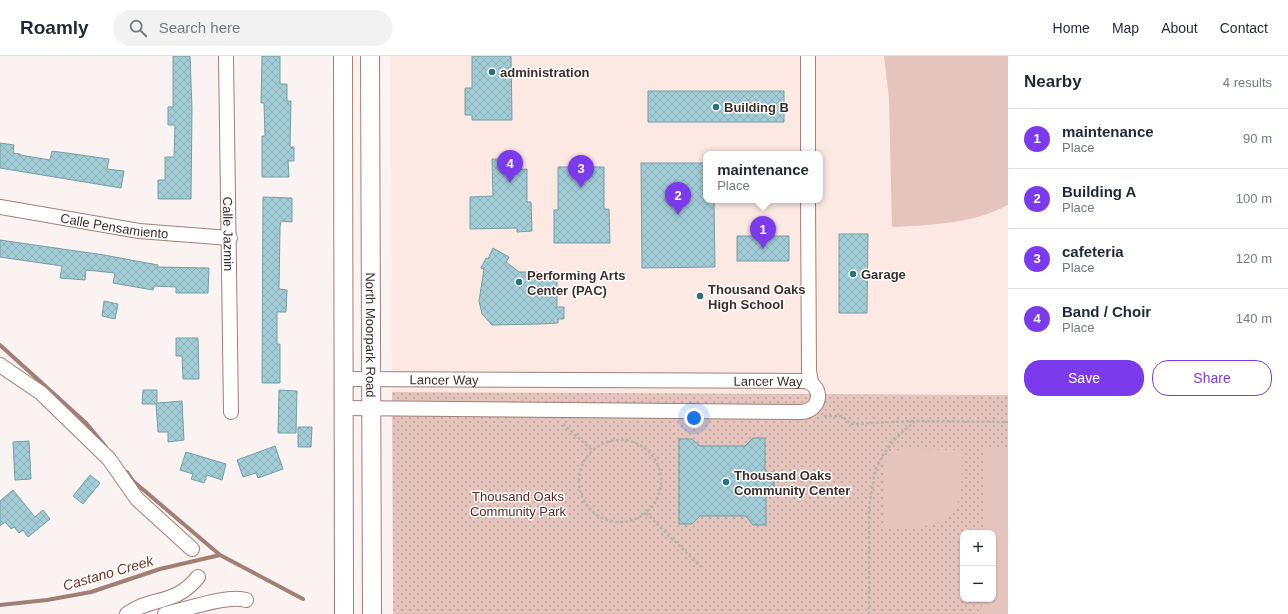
<!DOCTYPE html>
<html lang="en">
<head>
<meta charset="utf-8">
<style>
	body { margin:0; font-family:Arial,sans-serif; background:#f2f2f3; color:#1f2937 }
	.controls { position:absolute; right:12px; bottom:12px; display:grid; overflow:hidden; border-radius:8px; box-shadow:0 1px 3px #0004 }
	.controls button { width:36px; height:36px; display:grid; place-items:center; padding:0; border:0; border-bottom:1px solid #e0e1e3; background:#fff; color:#1f2937; font:20px sans-serif }
	.you { position:absolute; left:694px; top:362px; width:14px; height:14px; margin:-10px; border:3px solid #fff; border-radius:50%; background:#1a73e8; box-shadow:0 0 0 6px #1a73e833 }
	.badge { display:grid; place-items:center; width:26px; height:26px; border-radius:50%; background:#7c3aed; color:#fff; font-size:13px; font-weight:700 }
	.pin { position:absolute; translate:-50% -33px; filter:drop-shadow(0 1px 2px #0008) }
	.pin::after { content:''; position:absolute; top:21px; width:14px; height:12px; background:inherit; clip-path:polygon(0 0,100% 0,50% 100%) }
	.popup { position:absolute; left:703px; top:95px; width:120px; height:52px; box-sizing:border-box; display:grid; place-content:center; border-radius:8px; background:#fff; filter:drop-shadow(0 1px 3px #0005); font-size:13px; white-space:nowrap; color:#747a83 }
	.popup b { font-size:15px; color:#1f2937 }
	.popup::after { content:''; position:absolute; left:50%; top:100%; margin-left:-8px; border:8px solid transparent; border-top-color:#fff }
	.list { margin:0; padding:0; list-style:none }
	h2 { display:flex; justify-content:space-between; align-items:center; height:52px; margin:0; padding:0 16px; font-size:17px }
	h2 small { font-size:13px; font-weight:400; color:#747a83 }
	.list li { display:grid; grid-template-columns:26px 1fr auto; gap:12px; align-items:center; box-sizing:border-box; height:60px; padding:0 16px; border-top:1px solid #e0e1e3 }
	.list b { display:block; font-size:15px; white-space:nowrap }
	.list p { margin:0; font-size:13px; white-space:nowrap; color:#747a83 }
	.list em { font-size:13px; font-style:normal; color:#747a83 }
	.actions { display:flex; gap:8px; padding:12px 16px }
	.actions a { flex:1; padding:9px 0; border:1px solid #7c3aed; border-radius:16px; text-align:center; font-size:14px; color:#7c3aed }
	.actions .main { background:#7c3aed; color:#fff }
	.icon { flex:none; width:22px; height:22px; fill:none; stroke:currentColor; stroke-width:2; stroke-linecap:round; stroke-linejoin:round }
	.map { position:relative; flex:none; width:1008px; height:558px; overflow:hidden }
	header { display:flex; align-items:center; gap:24px; box-sizing:border-box; height:56px; padding:0 20px; background:#fff; border-bottom:1px solid #e0e1e3 }
	header strong { font-size:19px }
	nav { display:flex; gap:22px; margin-inline-start:auto; font-size:14px }
	.search { width:280px; height:36px; background:#f2f2f3; display:flex; align-items:center; gap:10px; box-sizing:border-box; padding:0 14px; border-radius:22px; color:#747a83; font-size:15px }
	main { display:flex }
	aside { flex:1; background:#fff }
	.map>svg:first-child { display:block }
	.built { fill:#fde9e4; fill-rule:evenodd }
	.park { fill:url(#park-dots); fill-rule:evenodd }
	.pitch { fill:#e5c4bd }
	.lines { fill:none; stroke-linecap:round; stroke-linejoin:round }
	.stream { stroke:#a27e75; stroke-width:4 }
	.building { fill:url(#building-cross-hatch); stroke:#759fa7 }
	.minor-casing { stroke:#a37f76; stroke-width:16 }
	.major-casing { stroke:#a37f76; stroke-width:20 }
	.path { stroke:#bdb2b0; stroke-width:2.5; stroke-dasharray:3 2; stroke-linecap:butt }
	.minor { stroke:#fff; stroke-width:14 }
	.major { stroke:#fff; stroke-width:18 }
	.poi-dot { fill:#2a717e; stroke:#fff; stroke-width:1.5 }
	.labels { text-anchor:middle; stroke-width:3; stroke-linejoin:round; paint-order:stroke }
	.poi-label { font-size:13px; font-weight:bold; fill:#3e2e2b; stroke:#fff; text-anchor:start }
	.street-label { font-size:13px; fill:#3e2e2b; stroke:#fff }
	.park-label { font-size:13px; fill:#60271c; stroke:#fff }
	.water-label { font-size:14px; font-style:italic; fill:#6d3327; stroke:#fff }
</style>
</head>
<body>
<header>
<strong>Roamly</strong>
<div class="search"><svg class="icon" aria-label="search" viewBox="0 0 24 24"><circle cx="10" cy="10" r="6"/><path d="M15 15l6 6"/></svg>Search here</div>
<nav><a>Home</a><a>Map</a><a>About</a><a>Contact</a></nav>
</header>
<main>
<div class="map">
<svg width="1008" height="558" viewBox="0 0 1008 558">
	<defs>
		<pattern id="park-dots" width="8" height="8" patternUnits="userSpaceOnUse"><rect width="8" height="8" fill="#e5c4bd"/><path d="M2 2h.1M6 6h.1" fill="none" stroke="#bba09a" stroke-width="1.8" stroke-linecap="round"/></pattern>
		<pattern id="building-cross-hatch" width="8" height="8" patternUnits="userSpaceOnUse"><rect width="8" height="8" fill="#a2cdd6"/><path d="M0 0l8 8M0 8l8-8" fill="none" stroke="#8db0b8"/></pattern>
	</defs>
	<rect width="100%" height="100%" fill="#fbf3f1"/>
	<path class="built" d="M 390,0 L 1008,0 L 1008,339 L 392,336 ZM 706,98 L 820,98 L 820,144 L 706,144 Z"/>
	<path class="park" d="M 392,336 L 1008,339 L 1008,558 L 393,558 ZM 963,477 L 993,477 L 993,543 L 963,543 Z"/>
	<path class="pitch" d="M 884,0 L 1008,0 L 1008,149 C 972,168 931,169 892,171 L 889,43 Z
		M 903,393 L 962,394 C 961,408 963,432 959,444 C 948,476 910,471 883,472 L 884,409 C 888,398 893,395 903,393 Z
		M 984,393 L 1008,393 L 1008,558 L 982,558 L 982,543 L 993,543 L 993,477 L 983,477 Z"/>
	<g class="lines">
		<path class="stream" d="M 0,289 L 86,367 L 106,391
			M 127,416 L 133,425 L 220,499 L 303,543
			M 0,549 L 47,544 L 91,536 L 160,513 L 220,499"/>
	</g>
	<path class="building" d="M 173,0 L 190,0 L 192,52 L 191,143 L 158,143 L 158,124 L 165,124 L 165,101 L 174,101 L 175,69 L 168,69 L 168,51 L 173,51 Z
		M 262,0 L 280,0 L 280,28 L 287,28 L 287,45 L 291,45 L 290,91 L 294,91 L 294,105 L 288,105 L 289,121 L 262,121 L 262,80 L 265,80 L 264,47 L 261,47 Z
		M 472,0 L 511,0 L 512,64 L 472,64 L 472,59 L 465,59 L 465,32 L 472,32 Z
		M 648,35 L 784,35 L 784,66 L 648,66 Z
		M 0,87 L 14,89 L 13,97 L 20,98 L 20,99 L 50,104 L 52,95 L 109,103 L 107,113 L 124,115 L 121,132 L 0,112 Z
		M 492,103 L 513,103 L 513,114 L 527,113 L 527,146 L 531,146 L 532,175 L 517,176 L 517,172 L 470,173 L 470,141 L 493,140 Z
		M 641,107 L 706,107 L 706,144 L 714,144 L 715,211 L 642,212 Z
		M 558,111 L 604,111 L 604,153 L 609,153 L 610,187 L 554,187 L 554,154 L 558,154 Z
		M 263,141 L 292,142 L 292,166 L 281,165 L 280,171 L 279,233 L 287,234 L 286,256 L 277,256 L 277,288 L 280,288 L 280,327 L 262,327 Z
		M 839,178 L 868,178 L 867,257 L 839,257 Z
		M 737,180 L 789,180 L 789,205 L 737,205 Z
		M 0,184 L 104,199 L 158,209 L 157,211 L 209,212 L 208,237 L 176,237 L 176,231 L 154,230 L 153,234 L 113,227 L 115,217 L 86,214 L 85,224 L 60,222 L 62,210 L 0,201 Z
		M 493,192 L 509,201 L 506,206 L 519,216 L 538,216 L 538,221 L 557,220 L 557,251 L 564,251 L 564,263 L 558,263 L 558,267 L 539,268 L 492,269 L 482,258 L 479,245 L 484,213 L 481,212 L 486,202 L 488,203 Z
		M 104,245 L 118,248 L 115,263 L 102,260 Z
		M 176,282 L 198,282 L 199,323 L 183,323 L 182,300 L 176,300 Z
		M 143,334 L 157,334 L 157,347 L 182,345 L 184,384 L 168,386 L 168,376 L 158,376 L 156,348 L 142,348 Z
		M 279,334 L 297,335 L 296,377 L 278,377 Z
		M 298,371 L 312,371 L 311,391 L 298,391 Z
		M 753,382 L 765,382 L 765,416 L 774,416 L 774,436 L 766,436 L 766,469 L 753,469 L 746,460 L 700,460 L 692,468 L 679,468 L 679,383 L 692,383 L 700,390 L 745,390 Z
		M 29,385 L 31,423 L 15,424 L 13,386 Z
		M 275,390 L 283,413 L 258,422 L 256,417 L 243,421 L 237,404 Z
		M 186,396 L 226,408 L 222,424 L 207,419 L 204,427 L 191,423 L 193,418 L 180,414 Z
		M 90,419 L 100,427 L 83,448 L 73,440 Z
		M 13,434 L 35,461 L 43,454 L 50,463 L 28,481 L 23,474 L 19,477 L 14,471 L 11,473 L 5,466 L 0,470 L 0,445 Z"/>
	<g class="lines">
		<g class="minor-casing">
			<g id="minor">
				<path id="s1" d="M 226,0 L 231,356"/>
				<path d="M 808,0 L 808,98"/>
				<path d="M 808,144 L 809,315 L 811,326"/>
				<path id="s2" d="M 0,151 L 139,175 L 230,182"/>
				<path d="M 0,309 L 41,337 L 109,403 L 137,443 L 192,493"/>
				<path id="s3" d="M 343,323 L 806,325 C 824,331 821,354 802,356 L 343,352"/>
				<path d="M 127,558 C 152,540 175,550 198,521"/>
				<path d="M 165,558 C 185,554 228,538 246,544"/>
			</g>
		</g>
		<g class="major-casing">
			<g id="major">
				<path d="M 343,0 L 344,558"/>
				<path id="s4" d="M 370,0 L 372,558"/>
			</g>
		</g>
		<path class="path" d="M 824,360 L 842,360 L 851,368 L 914,365
			M 563,368 L 592,394
			M579 425a41 41 0 1 1 82 0a41 41 0 1 1-82 0Z
			M 646,457 L 701,511
			M 869,558 L 869,452 L 875,414 L 884,397 L 897,381 L 915,365 L 1008,366"/>
		<use href="#minor" class="minor"/>
		<use href="#major" class="major"/>
	</g>
	<g class="poi-dot">
		<circle cx="492" cy="16" r="4"/>
		<circle cx="716" cy="51" r="4"/>
		<circle cx="853" cy="218" r="4"/>
		<circle cx="519" cy="226" r="4"/>
		<circle cx="700" cy="240" r="4"/>
		<circle cx="726" cy="426" r="4"/>
	</g>
	<g class="labels">
		<g class="poi-label">
			<text x="500" y="21">administration</text>
			<text x="724" y="56">Building B</text>
			<text x="861" y="223">Garage</text>
			<text x="527" y="224">Performing Arts<tspan x="527" dy="15">Center (PAC)</tspan></text>
			<text x="708" y="238">Thousand Oaks<tspan x="708" dy="15">High School</tspan></text>
			<text x="734" y="424">Thousand Oaks<tspan x="734" dy="15">Community Center</tspan></text>
		</g>
		<g class="street-label">
			<text dy="5" stroke="none"><textPath href="#s2" startOffset="116">Calle Pensamiento</textPath></text>
			<text dy="5" stroke="none"><textPath href="#s1" startOffset="178">Calle Jazmin</textPath></text>
			<text dy="5" stroke="none"><textPath href="#s4" startOffset="279">North Moorpark Road</textPath></text>
			<text dy="5" stroke="none"><textPath href="#s3" startOffset="101">Lancer Way</textPath></text>
			<text dy="5" stroke="none"><textPath href="#s3" startOffset="425">Lancer Way</textPath></text>
		</g>
		<g class="park-label">
			<text x="518" y="445">Thousand Oaks<tspan x="518" dy="15">Community Park</tspan></text>
		</g>
		<g class="water-label">
			<text transform="translate(108 517) rotate(-16)" y="5">Castano Creek</text>
		</g>
	</g>
</svg>
<div class="controls">
<button>+</button>
<button>−</button>
</div>
<div class="you"></div>
<div class="pin badge" style="left:763px;top:193px">1</div>
<div class="popup"><b>maintenance</b>Place</div>
<div class="pin badge" style="left:678px;top:159px">2</div>
<div class="pin badge" style="left:581px;top:132px">3</div>
<div class="pin badge" style="left:510px;top:127px">4</div>
</div>
<aside>
<h2>Nearby<small>4 results</small></h2>
<ul class="list">
<li><span class="badge">1</span><div><b>maintenance</b><p>Place</p></div><em>90 m</em></li>
<li><span class="badge">2</span><div><b>Building A</b><p>Place</p></div><em>100 m</em></li>
<li><span class="badge">3</span><div><b>cafeteria</b><p>Place</p></div><em>120 m</em></li>
<li><span class="badge">4</span><div><b>Band / Choir</b><p>Place</p></div><em>140 m</em></li>
</ul>
<div class="actions"><a class="main">Save</a><a>Share</a></div>
</aside>
</main>
</body>
</html>
